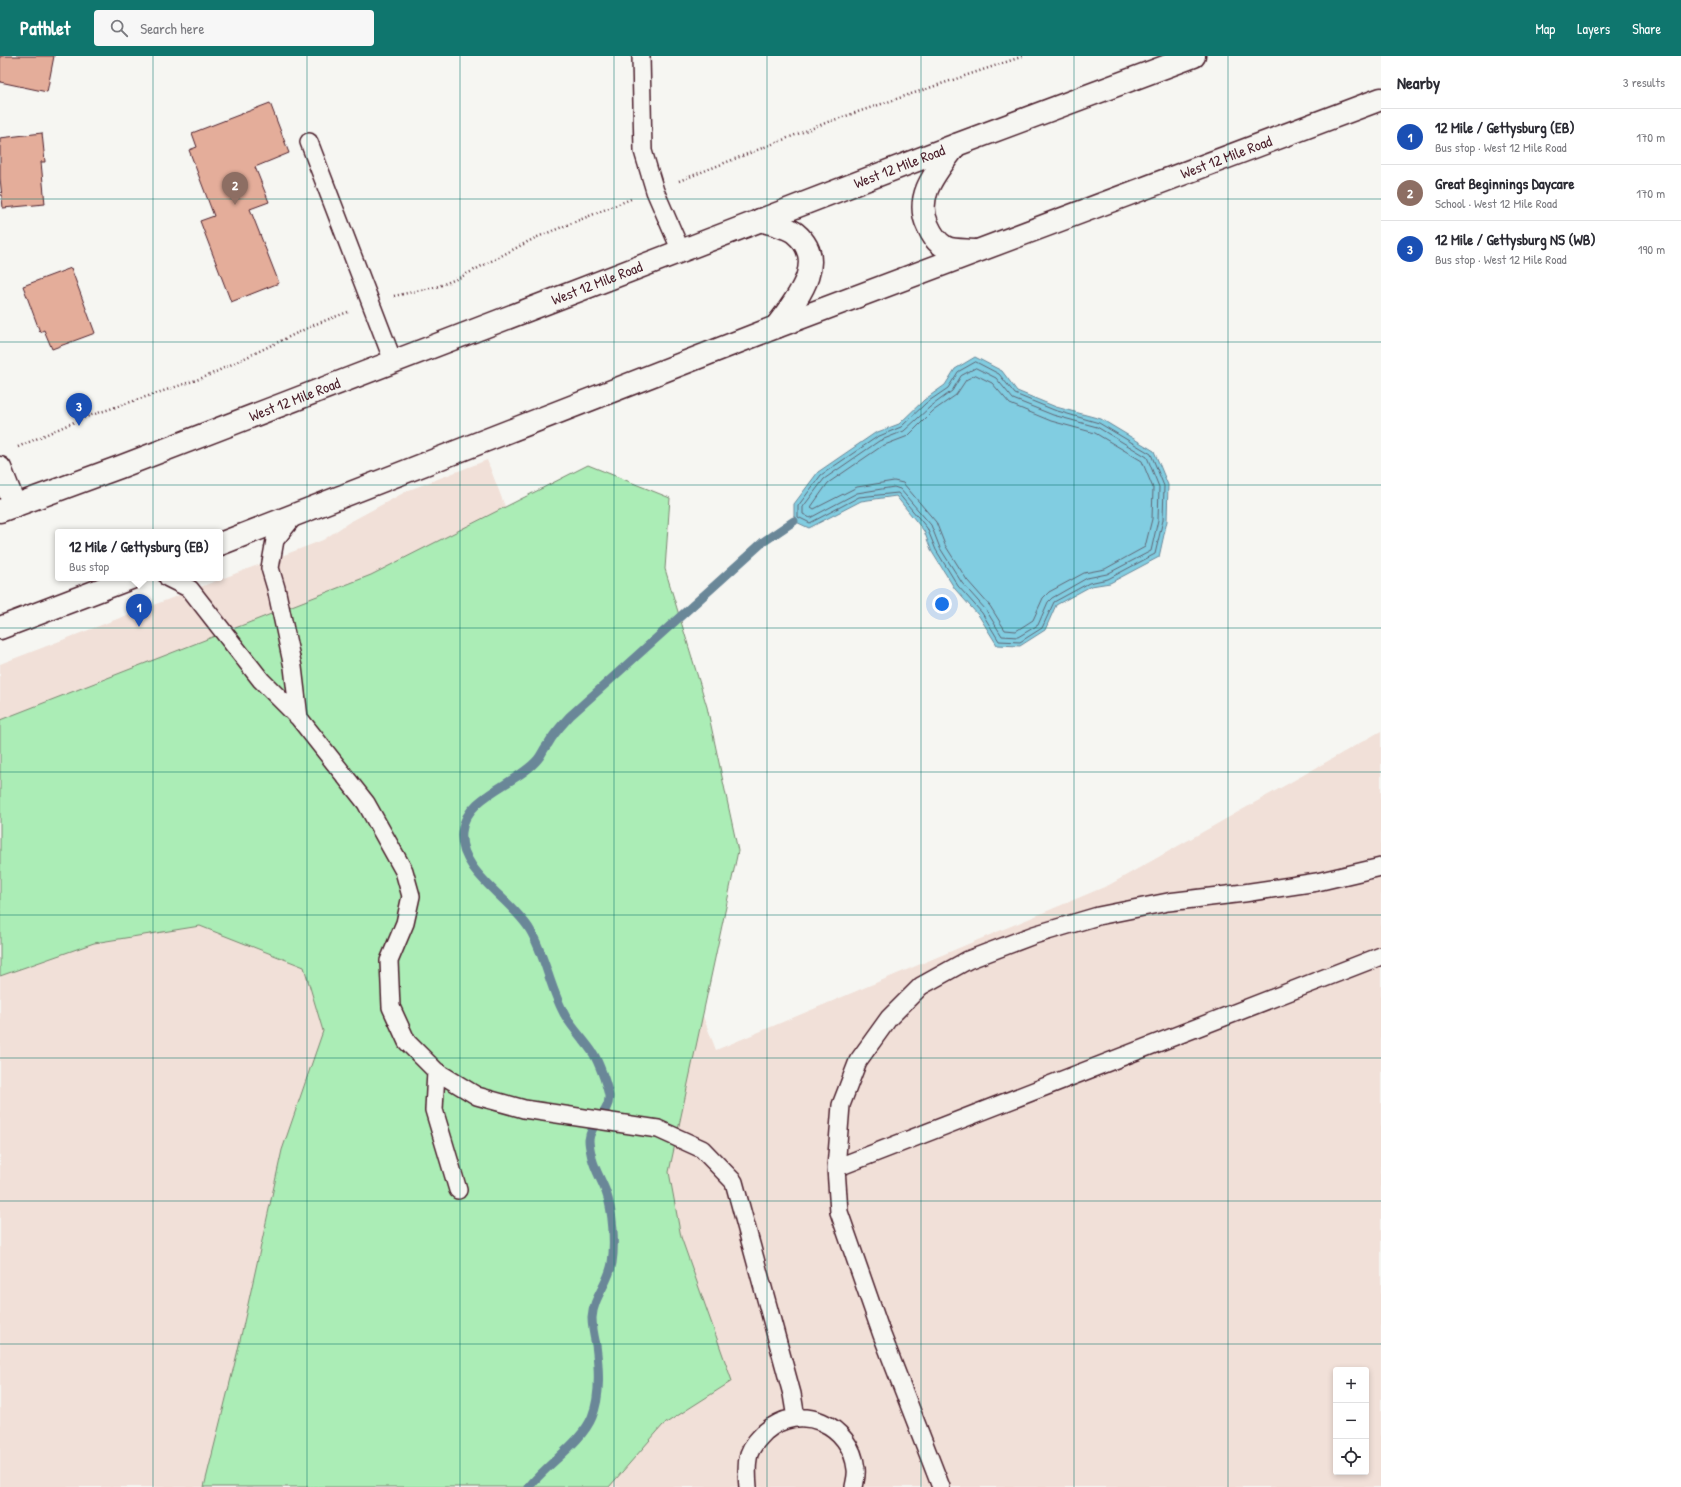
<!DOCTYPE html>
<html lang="en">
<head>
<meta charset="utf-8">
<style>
	body { margin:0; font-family:"Patrick Hand",sans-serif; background:#f7f7f7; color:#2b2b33 }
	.controls { position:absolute; right:12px; bottom:12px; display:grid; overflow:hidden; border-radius:4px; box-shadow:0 2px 6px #0003 }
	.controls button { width:36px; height:36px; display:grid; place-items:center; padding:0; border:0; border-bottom:1px solid #e1e1e2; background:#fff; color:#2b2b33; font:20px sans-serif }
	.you { position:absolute; left:942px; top:548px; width:14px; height:14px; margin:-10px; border:3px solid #fff; border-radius:50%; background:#1a73e8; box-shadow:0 0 0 6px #1a73e833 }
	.badge { display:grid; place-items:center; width:26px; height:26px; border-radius:50%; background:#0f766e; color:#fff; font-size:13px; font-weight:700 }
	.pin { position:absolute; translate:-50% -33px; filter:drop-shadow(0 1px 2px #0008) }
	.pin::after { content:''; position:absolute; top:21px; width:14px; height:12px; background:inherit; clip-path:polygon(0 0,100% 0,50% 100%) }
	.popup { position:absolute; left:55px; top:473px; width:168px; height:52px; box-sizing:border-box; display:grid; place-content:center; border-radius:4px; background:#fff; filter:drop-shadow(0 1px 3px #0005); font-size:13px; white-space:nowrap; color:#7c7c81 }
	.popup b { font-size:15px; color:#2b2b33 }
	.popup::after { content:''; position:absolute; left:50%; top:100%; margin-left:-8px; border:8px solid transparent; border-top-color:#fff }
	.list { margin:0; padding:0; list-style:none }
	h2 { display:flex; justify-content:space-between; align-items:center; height:52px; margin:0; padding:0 16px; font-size:17px }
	h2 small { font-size:13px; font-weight:400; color:#7c7c81 }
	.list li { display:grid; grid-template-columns:26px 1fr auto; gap:12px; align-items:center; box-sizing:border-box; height:56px; padding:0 16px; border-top:1px solid #e1e1e2 }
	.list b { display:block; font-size:15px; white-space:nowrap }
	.list p { margin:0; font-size:13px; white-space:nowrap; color:#7c7c81 }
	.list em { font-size:13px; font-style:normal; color:#7c7c81 }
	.icon { flex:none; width:22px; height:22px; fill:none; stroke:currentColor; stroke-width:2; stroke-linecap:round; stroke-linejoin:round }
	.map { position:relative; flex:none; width:1381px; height:1431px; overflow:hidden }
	header { display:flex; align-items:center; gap:24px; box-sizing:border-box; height:56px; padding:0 20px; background:#0f766e; color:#fff }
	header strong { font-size:19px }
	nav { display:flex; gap:22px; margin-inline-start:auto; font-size:14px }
	.search { width:280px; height:36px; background:#f7f7f7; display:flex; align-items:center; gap:10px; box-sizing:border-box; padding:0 14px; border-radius:4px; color:#7c7c81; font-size:15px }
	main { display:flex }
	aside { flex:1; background:#fff }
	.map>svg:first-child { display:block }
	.built { fill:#f1e0d8; fill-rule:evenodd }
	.green { fill:#abedb6; stroke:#7a8670 }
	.water { fill:#81cde1; stroke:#6b8798 }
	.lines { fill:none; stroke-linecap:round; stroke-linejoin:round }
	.shore { stroke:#606574; stroke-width:1 }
	.stream { stroke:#6b8798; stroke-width:9 }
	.building { fill:#e4ad9a; stroke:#4a1f2b }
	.lane-casing { stroke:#4a1f2b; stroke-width:20 }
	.street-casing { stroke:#4a1f2b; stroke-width:25 }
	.secondary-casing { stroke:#4a1f2b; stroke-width:25 }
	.path { stroke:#4a1f2b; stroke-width:2.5; stroke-dasharray:1 3; stroke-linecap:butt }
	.lane { stroke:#f6f6f2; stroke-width:17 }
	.street { stroke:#f6f6f2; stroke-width:22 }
	.secondary { stroke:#f6f6f2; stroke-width:22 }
	.grid { fill:none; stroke:#0f766e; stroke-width:1; stroke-opacity:0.55 }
	.labels { text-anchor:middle; stroke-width:3; stroke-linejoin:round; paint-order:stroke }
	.street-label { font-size:15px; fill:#4a1f2b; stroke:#f6f6f2 }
</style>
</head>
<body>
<header>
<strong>Pathlet</strong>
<div class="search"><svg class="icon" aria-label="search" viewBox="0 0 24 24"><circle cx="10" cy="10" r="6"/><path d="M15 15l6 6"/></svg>Search here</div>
<nav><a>Map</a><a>Layers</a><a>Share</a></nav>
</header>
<main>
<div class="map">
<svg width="1381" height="1431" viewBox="0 0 1381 1431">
	<rect width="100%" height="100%" fill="#f6f6f2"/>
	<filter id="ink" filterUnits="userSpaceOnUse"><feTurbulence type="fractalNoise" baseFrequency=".025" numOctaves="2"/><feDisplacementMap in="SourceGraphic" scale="8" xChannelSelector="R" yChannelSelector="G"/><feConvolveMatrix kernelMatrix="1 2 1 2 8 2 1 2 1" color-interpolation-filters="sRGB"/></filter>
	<g filter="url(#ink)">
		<path class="built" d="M 487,404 L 716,994 L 1109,829 L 1381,675 L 1381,1431 L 0,1431 L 0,608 L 323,484 L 348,467 L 409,434 ZM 1336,1314 L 1366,1314 L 1366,1416 L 1336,1416 Z"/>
		<path class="green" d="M 588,409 L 670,442 L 665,513 L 707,651 L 738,795 L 669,1116 L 681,1181 L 732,1325 L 663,1369 L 609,1431 L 204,1431 L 237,1298 L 282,1094 L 323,975 L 304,911 L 200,870 L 94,887 L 0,920 L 0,664 L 371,519 Z"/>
		<path class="water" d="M 975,301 L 1002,315 L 1017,335 L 1056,351 L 1101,363 L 1154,395 L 1168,429 L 1167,465 L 1159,501 L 1110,527 L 1091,530 L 1056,549 L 1045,574 L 1020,590 L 997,589 L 979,560 L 955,533 L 932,496 L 924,475 L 896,440 L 861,445 L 809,472 L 794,465 L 794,448 L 818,416 L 875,377 L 899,368 L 924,344 L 945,329 L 955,313 Z"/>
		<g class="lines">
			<path class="shore" d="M 976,306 L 999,318 L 1015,338 L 1054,354 L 1099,367 L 1151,398 L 1164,430 L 1163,464 L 1155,498 L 1108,523 L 1089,527 L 1054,546 L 1042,572 L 1020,586 L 999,585 L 982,557 L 958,530 L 936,494 L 927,472 L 898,437 L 859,441 L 810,467 L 798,461 L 798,450 L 821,419 L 877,381 L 901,371 L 926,347 L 948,332 L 958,316 Z
				M 976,312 L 996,322 L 1013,343 L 1053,359 L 1097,371 L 1147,401 L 1159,431 L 1158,464 L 1151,495 L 1107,518 L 1087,522 L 1052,542 L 1048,546 L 1038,569 L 1018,581 L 1002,580 L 986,554 L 962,527 L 940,492 L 931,469 L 900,433 L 894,431 L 857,437 L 810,462 L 803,458 L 803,451 L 824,423 L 879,385 L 904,375 L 930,351 L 952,335 L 961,320 Z
				M 976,319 L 992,327 L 1010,348 L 1051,365 L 1095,377 L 1142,405 L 1153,432 L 1152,463 L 1145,491 L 1105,513 L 1084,517 L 1049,536 L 1043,542 L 1033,564 L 1016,575 L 1005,574 L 990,550 L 967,524 L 945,489 L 936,466 L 903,427 L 894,425 L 857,431 L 814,453 L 811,451 L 828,427 L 882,390 L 908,380 L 933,355 L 956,339 L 966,324 Z"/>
			<path class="stream" d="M 529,1431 C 547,1408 582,1386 592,1361 C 601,1339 599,1312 596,1289 C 594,1280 592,1271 592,1262 C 593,1241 609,1227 612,1207 C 615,1187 613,1155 606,1136 C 602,1125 595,1114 592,1102 C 591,1097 589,1090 589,1084 C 590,1067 610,1057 609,1040 C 608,1034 606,1028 604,1022 C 601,1014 598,1005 593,997 C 585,985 574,974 566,961 C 550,934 546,901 530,874 C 512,843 458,816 462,776 C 466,739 518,728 538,703 C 542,698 544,692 548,688 C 554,677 562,669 570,660 L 763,486 L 794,465"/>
		</g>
		<path class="building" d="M 0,0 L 54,0 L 47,36 L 0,26 Z
			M 270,47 L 289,97 L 255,111 L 269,146 L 250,153 L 279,227 L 231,246 L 200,165 L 214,160 L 189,94 L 197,91 L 192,77 Z
			M 42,77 L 45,106 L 41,106 L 45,148 L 3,152 L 0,122 L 0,82 Z
			M 71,212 L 95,277 L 52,293 L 44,274 L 40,276 L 23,230 Z"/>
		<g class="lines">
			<g class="lane-casing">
				<path id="lane" d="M 641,0 L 643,95 L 655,135 L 681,195
					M 309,86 L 393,305
					M 168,522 L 190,533 L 261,624 L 299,662 L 293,611 L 276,532 L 270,512 L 275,484 L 295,459
					M 299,662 L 366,747 L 404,815 L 411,840 L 405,867 L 389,905 L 391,951 L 407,986 L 436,1015 L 477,1040 L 524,1053 L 658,1073 L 702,1093 L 734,1126 L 792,1338 L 796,1362
					M 436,1015 L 434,1054 L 458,1134
					M 836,1112 L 1381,900
					M 748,1431 C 747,1420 746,1409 749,1398 C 752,1389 759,1382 765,1376 C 800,1345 851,1368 856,1413 C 857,1419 855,1425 854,1431
					M 941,1431 L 882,1279 L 839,1156 L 836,1112 L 841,1049 L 858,1005 L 889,962 L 921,930 L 968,904 L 1034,879 L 1098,860 L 1168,846 L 1244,837 L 1317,826 L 1381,811"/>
			</g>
			<g class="street-casing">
				<path id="street" d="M 0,412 L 15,450"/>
			</g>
			<g class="secondary-casing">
				<g id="secondary">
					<path d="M 956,89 C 939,113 913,139 928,170 C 932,179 936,186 945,191 C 952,195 967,194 975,195"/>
					<path d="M 760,164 C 769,167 788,171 795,177 C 830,206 795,245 776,271"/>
					<path id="s1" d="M 0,455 L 120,411 L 956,89 L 1194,0"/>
					<path id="s2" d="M 220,488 L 776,271 L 1381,43"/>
					<path d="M 0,572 L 131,522"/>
				</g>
			</g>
			<path class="path" d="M 679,125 L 828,66 L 1024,0
				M 394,240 L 439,230 L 461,221 L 535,182 L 631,143
				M 18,391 L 83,362 L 205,321 L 316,268 L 348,256"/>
			<use href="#lane" class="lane"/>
			<use href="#street" class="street"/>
			<use href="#secondary" class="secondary"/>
		</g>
	</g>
	<path class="grid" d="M 153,0 L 153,1431M 307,0 L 307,1431M 460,0 L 460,1431M 614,0 L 614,1431M 767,0 L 767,1431M 921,0 L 921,1431M 1074,0 L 1074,1431M 1228,0 L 1228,1431M 0,143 L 1381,143M 0,286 L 1381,286M 0,429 L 1381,429M 0,572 L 1381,572M 0,716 L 1381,716M 0,859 L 1381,859M 0,1002 L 1381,1002M 0,1145 L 1381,1145M 0,1288 L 1381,1288"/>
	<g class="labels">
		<g class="street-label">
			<text dy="5" stroke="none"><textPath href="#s2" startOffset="1078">West 12 Mile Road</textPath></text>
			<text dy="5" stroke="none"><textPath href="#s1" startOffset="963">West 12 Mile Road</textPath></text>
			<text dy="5" stroke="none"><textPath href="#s1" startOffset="639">West 12 Mile Road</textPath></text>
			<text dy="5" stroke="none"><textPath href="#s1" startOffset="315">West 12 Mile Road</textPath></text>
		</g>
	</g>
</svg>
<div class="controls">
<button>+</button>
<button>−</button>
<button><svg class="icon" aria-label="locate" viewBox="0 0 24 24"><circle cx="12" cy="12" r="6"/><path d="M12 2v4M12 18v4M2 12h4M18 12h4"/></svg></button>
</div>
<div class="you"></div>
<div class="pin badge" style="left:139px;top:571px;background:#1a4fb4">1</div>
<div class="popup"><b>12 Mile / Gettysburg (EB)</b>Bus stop</div>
<div class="pin badge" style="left:235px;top:149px;background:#8d6e63">2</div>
<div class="pin badge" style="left:79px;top:370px;background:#1a4fb4">3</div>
</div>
<aside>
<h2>Nearby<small>3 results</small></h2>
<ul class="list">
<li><span class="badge" style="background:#1a4fb4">1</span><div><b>12 Mile / Gettysburg (EB)</b><p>Bus stop · West 12 Mile Road</p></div><em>170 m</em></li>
<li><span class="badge" style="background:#8d6e63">2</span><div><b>Great Beginnings Daycare</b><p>School · West 12 Mile Road</p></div><em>170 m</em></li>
<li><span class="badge" style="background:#1a4fb4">3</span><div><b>12 Mile / Gettysburg NS (WB)</b><p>Bus stop · West 12 Mile Road</p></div><em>190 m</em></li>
</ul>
</aside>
</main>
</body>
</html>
